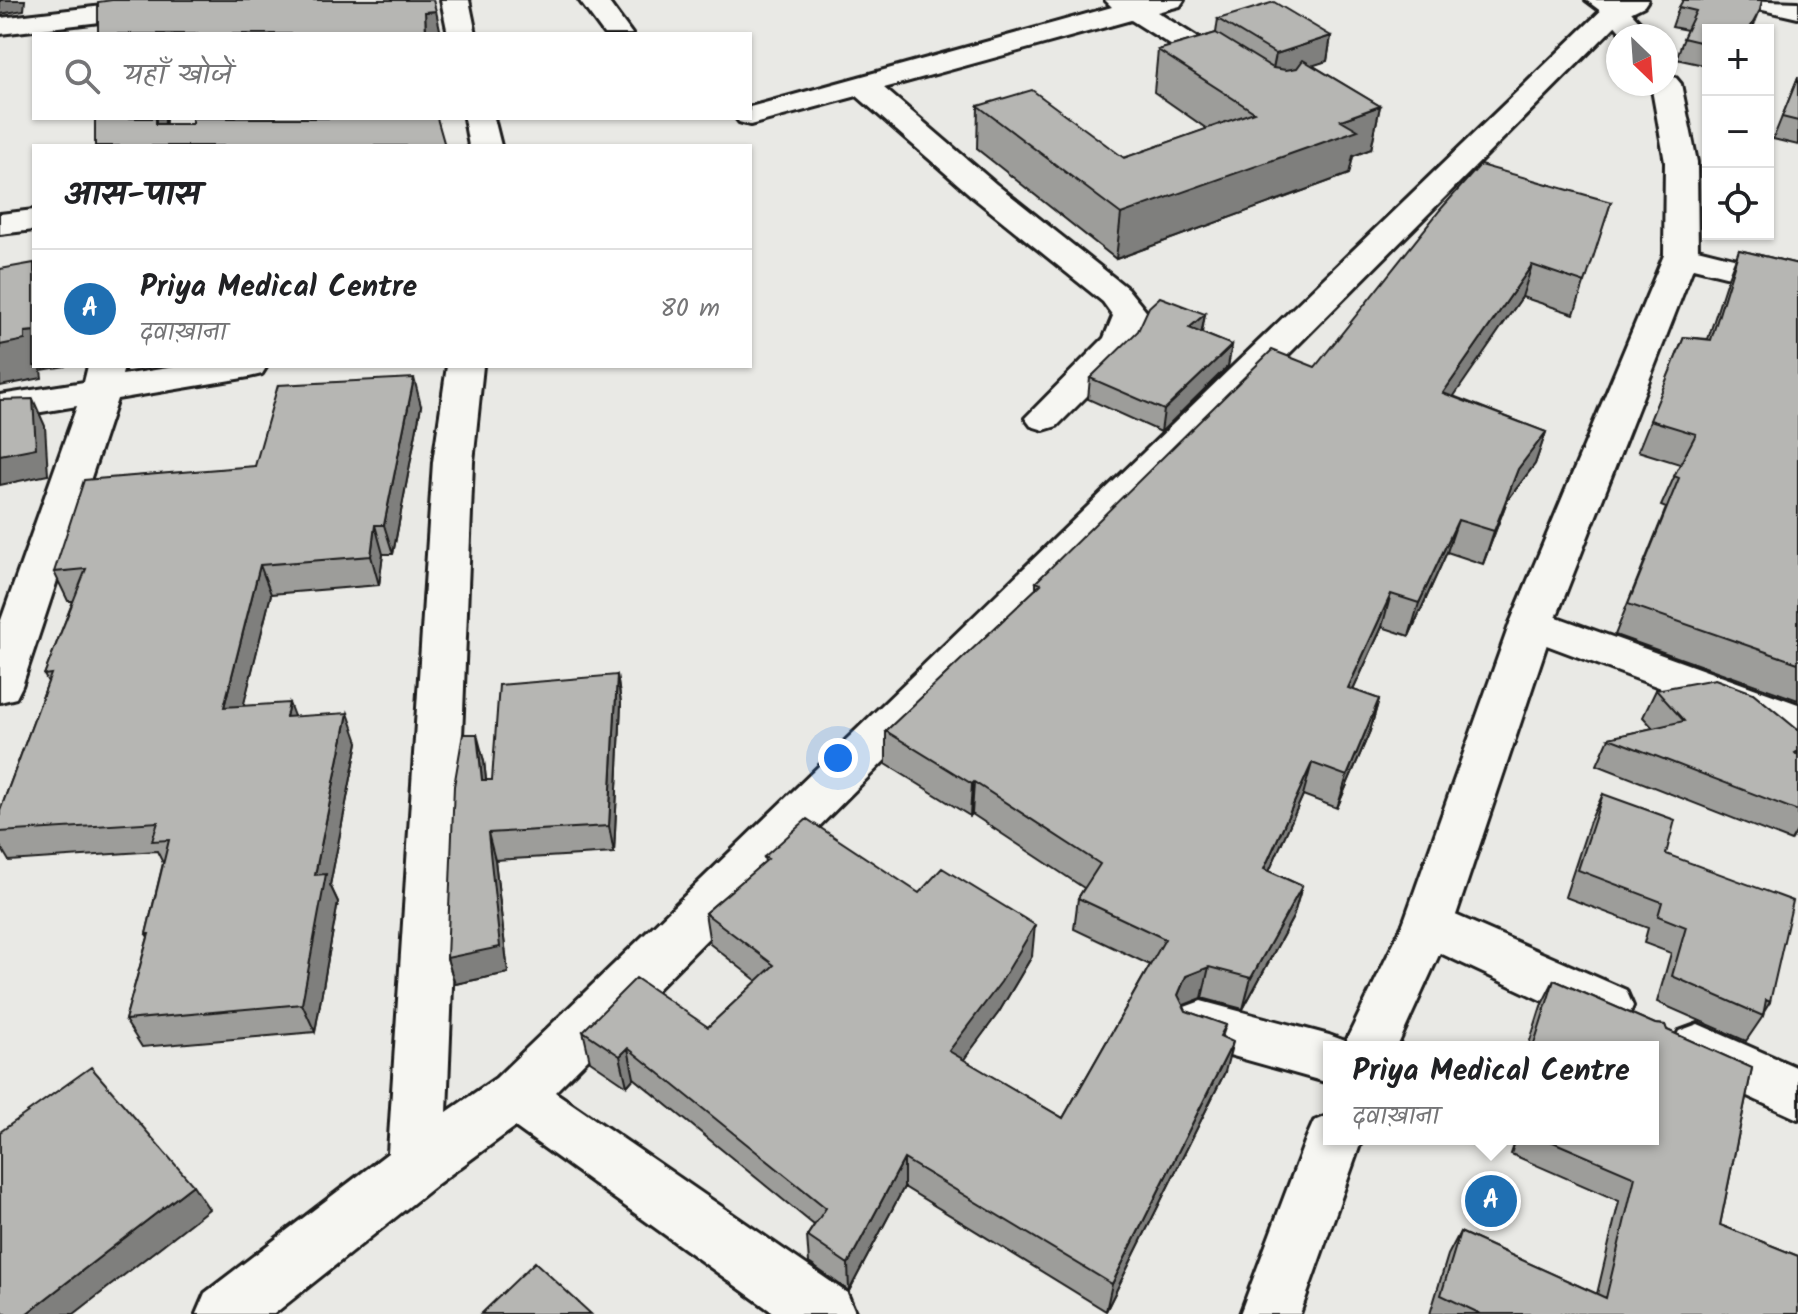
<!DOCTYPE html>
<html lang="hi">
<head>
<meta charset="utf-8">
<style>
	body { margin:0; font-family:Kalam,"Playpen Sans Deva",sans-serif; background:#f6f6f6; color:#202124 }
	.controls { position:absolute; right:24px; top:24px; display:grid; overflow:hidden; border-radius:0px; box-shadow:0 2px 6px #0004 }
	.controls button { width:72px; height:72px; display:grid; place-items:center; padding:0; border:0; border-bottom:2px solid #e0e0e0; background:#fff; color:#202124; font:40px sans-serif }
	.compass { position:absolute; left:1606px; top:24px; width:72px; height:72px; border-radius:50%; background:#fff; box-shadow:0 2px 6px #0004; rotate:155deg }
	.you { position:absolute; left:838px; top:758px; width:28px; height:28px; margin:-20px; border:6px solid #fff; border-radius:50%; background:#1a73e8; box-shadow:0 0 0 12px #1a73e833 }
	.badge { display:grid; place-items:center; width:52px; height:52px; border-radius:50%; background:#1f6fb2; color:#fff; font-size:26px; font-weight:700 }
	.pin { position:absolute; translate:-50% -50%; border:4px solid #fff; box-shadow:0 2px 8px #0006 }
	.popup { position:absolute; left:1323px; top:1041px; width:336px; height:104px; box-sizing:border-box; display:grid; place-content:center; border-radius:0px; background:#fff; filter:drop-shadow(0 2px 6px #0005); font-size:26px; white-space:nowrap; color:#757577 }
	.popup b { font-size:30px; color:#202124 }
	.popup::after { content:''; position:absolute; left:50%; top:100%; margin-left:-16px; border:16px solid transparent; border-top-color:#fff }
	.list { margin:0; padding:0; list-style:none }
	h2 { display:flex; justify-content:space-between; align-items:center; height:104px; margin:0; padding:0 32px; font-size:34px }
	h2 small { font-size:26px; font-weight:400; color:#757577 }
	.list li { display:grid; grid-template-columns:52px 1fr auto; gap:24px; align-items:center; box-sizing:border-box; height:120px; padding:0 32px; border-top:2px solid #e0e0e0 }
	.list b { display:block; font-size:30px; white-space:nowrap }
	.list p { margin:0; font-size:26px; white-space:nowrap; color:#757577 }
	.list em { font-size:26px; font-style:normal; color:#757577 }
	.icon { flex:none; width:44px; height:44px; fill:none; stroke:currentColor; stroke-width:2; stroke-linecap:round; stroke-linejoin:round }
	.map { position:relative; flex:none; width:1798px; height:1314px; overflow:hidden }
	.search { position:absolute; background:#fff; box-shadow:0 2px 6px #0004; left:32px; top:32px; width:720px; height:88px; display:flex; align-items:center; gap:20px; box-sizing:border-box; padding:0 28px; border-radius:0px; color:#757577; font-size:30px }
	.panel { position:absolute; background:#fff; box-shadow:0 2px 6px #0004; left:32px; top:144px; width:720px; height:224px; border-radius:0px }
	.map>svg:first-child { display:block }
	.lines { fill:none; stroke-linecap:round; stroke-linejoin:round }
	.minor-casing { stroke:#1c1c1c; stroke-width:6 }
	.major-casing { stroke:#1c1c1c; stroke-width:6 }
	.minor { fill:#f6f6f2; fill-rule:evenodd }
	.major { fill:#f6f6f2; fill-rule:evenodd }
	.wall { fill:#9d9d9a; stroke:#1c1c1c; stroke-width:2 }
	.shaded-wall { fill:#7f7f7d; stroke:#1c1c1c; stroke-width:2 }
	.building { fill:#b6b6b3; stroke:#1c1c1c; stroke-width:2 }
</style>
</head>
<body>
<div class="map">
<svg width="1798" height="1314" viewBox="0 0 1798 1314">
	<rect width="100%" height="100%" fill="#e9e9e5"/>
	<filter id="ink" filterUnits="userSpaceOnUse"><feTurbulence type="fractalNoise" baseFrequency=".0125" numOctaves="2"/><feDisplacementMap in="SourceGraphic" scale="16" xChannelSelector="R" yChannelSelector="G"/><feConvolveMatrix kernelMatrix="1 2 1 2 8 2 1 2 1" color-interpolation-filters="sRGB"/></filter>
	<g filter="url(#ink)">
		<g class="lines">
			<g class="minor-casing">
				<path id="minor" d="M 154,0 L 167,2 L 171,8 L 167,14 L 0,34 L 0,18 Z
					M 441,0 L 469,0 L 476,34 L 448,34 Z
					M 579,0 L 607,0 L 632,34 L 604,34 Z
					M 1105,0 L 1184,0 L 1180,6 L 1157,12 L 1246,68 L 1251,74 L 1246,80 L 1236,83 L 1226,80 L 1131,20 L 884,88 L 996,184 L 1127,288 L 1149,315 L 1133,350 L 1057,426 L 1044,430 L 1031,426 L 1025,418 L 1104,338 L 1113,316 L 1103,302 L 974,198 L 857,96 L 750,125 L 739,122 L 736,118 L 750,118 L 750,107 L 1112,7 Z
					M 1612,0 L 1648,0 L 1644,6 L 1626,15 L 555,1092 L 847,1293 L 856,1314 L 775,1314 L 515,1127 L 436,1185 L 274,1314 L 196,1314 L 205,1293 L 388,1153 L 433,462 L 447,366 L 483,366 L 473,462 L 447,1112 L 496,1078 Z
					M 1741,0 L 1798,2 L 1798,18 L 1745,6 Z
					M 167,118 L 197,118 L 198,146 L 166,146 Z
					M 464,118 L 494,118 L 501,146 L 469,146 Z
					M 34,210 L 34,230 L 0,234 L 0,214 Z
					M 1681,245 L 1798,274 L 1798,294 L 1669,262 L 1664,255 L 1669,248 Z
					M 88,366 L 124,366 L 122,375 L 181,366 L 267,366 L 262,374 L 249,377 L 117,399 L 22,686 L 16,698 L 0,702 L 0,623 L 77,406 L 0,419 L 0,395 L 84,382 Z
					M 1532,608 L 1798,704 L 1798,739 L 1517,634 L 1510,623 L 1517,612 Z
					M 1428,903 L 1626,990 L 1633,1006 L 1626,1022 L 1607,1029 L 1588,1022 L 1410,939 L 1403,924 L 1410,909 Z
					M 1201,1001 L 1329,1035 L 1348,1042 L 1350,1047 L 1329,1047 L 1329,1083 L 1201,1047 L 1182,1040 L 1174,1024 L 1182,1008 Z
					M 1698,1024 L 1798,1068 L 1798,1119 L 1679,1065 L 1671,1048 L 1679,1031 Z"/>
			</g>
			<g class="major-casing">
				<path id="major" d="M 1586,0 L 1620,0 L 1653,36 L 1624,36 L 1606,15 Z
					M 1666,75 L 1676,78 L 1681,84 L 1697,162 L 1698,255 L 1554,623 L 1453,924 L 1397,1047 L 1343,1047 L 1403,924 L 1510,623 L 1664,255 L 1665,162 L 1651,84 L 1666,84 Z
					M 1329,1115 L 1329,1139 L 1362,1139 L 1300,1314 L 1240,1314 L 1306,1139 L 1314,1121 Z"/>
			</g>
			<use href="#minor" class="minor"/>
			<use href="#major" class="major"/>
		</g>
		<path class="wall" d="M 1679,7 L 1760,10 L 1752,30 L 1708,30 L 1708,66 L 1676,59 L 1687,30 L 1672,27 Z
			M 1218,19 L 1331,36 L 1327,61 L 1312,65 L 1380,106 L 1371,149 L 1353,156 L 1349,174 L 1116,259 L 977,149 L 978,106 L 1124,158 L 1207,129 L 1154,92 L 1158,50 L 1216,33 Z
			M 1798,77 L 1798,145 L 1773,139 Z
			M 1611,202 L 1574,314 L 1522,297 L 1453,396 L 1546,432 L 1535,464 L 1507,501 L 1483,564 L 1447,552 L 1409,636 L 1382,627 L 1353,690 L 1379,699 L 1370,731 L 1337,808 L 1303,795 L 1269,871 L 1302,886 L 1293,917 L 1243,1009 L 1202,998 L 1183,1005 L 1186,1011 L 1226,1025 L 1222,1037 L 1225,1072 L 1106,1311 L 904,1187 L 849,1291 L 809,1263 L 807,1236 L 814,1225 L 634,1078 L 627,1086 L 590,1061 L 583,1031 L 708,1027 L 757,981 L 710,944 L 705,913 L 765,862 L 764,857 L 919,893 L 1032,956 L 999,1012 L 963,1060 L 1063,1118 L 1150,965 L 1074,929 L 1078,898 L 1084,888 L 972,814 L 970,816 L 886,764 L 886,731 L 1036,589 L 1036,582 L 1315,367 Z
			M 1739,250 L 1798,264 L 1798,700 L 1615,635 L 1666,508 L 1661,506 L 1680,464 L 1638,451 L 1684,337 L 1708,339 L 1727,280 Z
			M 1205,314 L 1202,333 L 1232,345 L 1228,366 L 1161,432 L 1088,399 L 1090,378 Z
			M 421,406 L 393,554 L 383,554 L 379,585 L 271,594 L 243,706 L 294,716 L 358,742 L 330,885 L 338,902 L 315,1032 L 142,1047 L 125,1020 L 148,937 L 146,934 L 163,863 L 157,851 L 9,861 L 0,846 L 0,811 L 48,682 L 44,675 L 73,601 L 68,601 L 54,572 L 255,466 Z
			M 617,675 L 621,703 L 614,853 L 495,860 L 508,973 L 455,984 L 447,958 L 484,761 L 486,780 L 492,780 Z
			M 1656,690 L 1798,730 L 1798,829 L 1791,841 L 1597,765 L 1609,738 L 1653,728 L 1643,717 Z
			M 1603,794 L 1666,854 L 1770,1002 L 1764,1012 L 1763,1016 L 1746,1041 L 1657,1002 L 1671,953 L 1644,943 L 1648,928 L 1565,897 L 1590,821 Z
			M 1554,980 L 1655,1024 L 1665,1025 L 1667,1030 L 1752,1068 L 1720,1225 L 1798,1256 L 1798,1314 L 1430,1314 L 1448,1255 L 1460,1232 L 1597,1294 L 1619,1201 L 1511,1154 L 1516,1139 L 1653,1139 L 1653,1047 L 1528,1047 L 1541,1006 Z"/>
		<path class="shaded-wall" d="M 0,0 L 25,0 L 24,10 L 0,14 Z
			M 436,11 L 441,34 L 426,34 L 425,12 Z
			M 1331,36 L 1327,61 L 1271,79 L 1276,54 Z
			M 1380,106 L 1371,149 L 1353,156 L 1349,174 L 1116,259 L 1121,214 L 1341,120 Z
			M 156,118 L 165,118 L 164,146 L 156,124 Z
			M 1532,265 L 1522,297 L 1434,425 L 1443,393 Z
			M 1205,314 L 1201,335 L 1189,328 Z
			M 34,331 L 34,366 L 66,366 L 41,370 L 42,378 L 0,386 L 0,345 L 25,332 Z
			M 1232,345 L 1228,366 L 1161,432 L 1164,410 Z
			M 414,378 L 421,406 L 393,554 L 384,525 Z
			M 33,399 L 45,426 L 48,475 L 0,485 L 0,455 Z
			M 1546,432 L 1535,464 L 1507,501 L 1483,564 L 1494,531 L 1518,469 Z
			M 1458,520 L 1447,552 L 1409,636 L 1419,603 Z
			M 375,525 L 383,554 L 379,585 L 371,556 Z
			M 260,565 L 271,594 L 236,736 L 224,707 Z
			M 1391,594 L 1382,627 L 1339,721 L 1348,688 Z
			M 617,675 L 621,703 L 614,853 L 609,826 Z
			M 1379,699 L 1370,731 L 1337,808 L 1347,776 Z
			M 289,703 L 300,732 L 286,717 Z
			M 348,713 L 358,742 L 330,885 L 338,902 L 315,1032 L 302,1004 L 315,875 Z
			M 477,734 L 484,761 L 489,807 L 482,780 Z
			M 1312,763 L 1303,795 L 1256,901 L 1264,869 Z
			M 974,782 L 972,814 L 970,816 L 972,784 Z
			M 488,833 L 495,860 L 508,973 L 455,984 L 447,958 Z
			M 1302,886 L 1293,917 L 1243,1009 L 1251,978 Z
			M 1035,925 L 1032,956 L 999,1012 L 948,1081 L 949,1051 Z
			M 1209,967 L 1202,998 L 1179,1007 L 1178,995 L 1186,976 Z
			M 1233,1042 L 1225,1072 L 1106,1311 L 1112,1284 Z
			M 628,1048 L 634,1078 L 627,1086 L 620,1056 Z
			M 904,1159 L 904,1187 L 849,1291 L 848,1264 Z
			M 193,1185 L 209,1209 L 74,1314 L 26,1314 Z"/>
		<path class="building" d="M 112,0 L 433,0 L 436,11 L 425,12 L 426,34 L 98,34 L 98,2 Z
			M 1683,0 L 1762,0 L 1760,10 L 1749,30 L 1708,30 L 1708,44 L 1683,38 L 1696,11 L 1679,7 Z
			M 1274,2 L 1331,36 L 1276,54 L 1218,19 Z
			M 1216,33 L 1273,68 L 1286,70 L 1297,68 L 1303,60 L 1380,106 L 1341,120 L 1358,130 L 1121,214 L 978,106 L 1032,90 L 1124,158 L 1254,112 L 1158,50 Z
			M 1798,77 L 1798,121 L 1782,117 Z
			M 95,118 L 156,118 L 156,124 L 192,124 L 192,118 L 437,118 L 445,146 L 95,146 Z
			M 1480,165 L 1611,202 L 1585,283 L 1532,265 L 1443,393 L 1546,432 L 1518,469 L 1494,531 L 1458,520 L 1419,603 L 1391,594 L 1348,688 L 1379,699 L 1347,776 L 1312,763 L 1264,869 L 1302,886 L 1251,978 L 1209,967 L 1186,976 L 1178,995 L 1186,1011 L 1226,1025 L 1220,1036 L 1233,1042 L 1112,1284 L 904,1159 L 848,1264 L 807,1236 L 826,1208 L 628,1048 L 620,1056 L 583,1031 L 636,978 L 708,1027 L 774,965 L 705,913 L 768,859 L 764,857 L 807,819 L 919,893 L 942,868 L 1035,925 L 1001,982 L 949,1051 L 1063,1118 L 1165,939 L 1078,898 L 1100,864 L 974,782 L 972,784 L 886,731 L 1041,584 L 1036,582 L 1272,350 L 1315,367 L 1440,210 Z
			M 1739,250 L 1798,264 L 1798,663 L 1628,604 L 1679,478 L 1674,476 L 1696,434 L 1650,420 L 1684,337 L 1711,340 Z
			M 34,263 L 34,331 L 25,332 L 25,340 L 0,345 L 0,269 Z
			M 1160,297 L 1205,314 L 1189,328 L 1232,345 L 1164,410 L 1090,378 L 1138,331 L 1149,307 Z
			M 414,378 L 384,525 L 375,525 L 371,556 L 260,565 L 224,707 L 289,703 L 286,717 L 348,713 L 315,875 L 326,874 L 302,1004 L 125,1020 L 149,934 L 146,934 L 169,840 L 152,841 L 158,822 L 0,832 L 0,811 L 51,674 L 44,675 L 86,569 L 54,572 L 84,480 L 255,466 L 278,385 Z
			M 33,399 L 36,448 L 0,455 L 0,400 Z
			M 617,675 L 609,826 L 488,833 L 500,947 L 447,958 L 454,786 L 463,734 L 477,734 L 482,780 L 492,780 L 499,685 Z
			M 1715,679 L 1753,693 L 1798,730 L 1798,751 L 1795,753 L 1798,756 L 1798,811 L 1609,738 L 1684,721 L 1656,690 Z
			M 1603,794 L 1675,820 L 1666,854 L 1793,901 L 1770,1002 L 1766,1000 L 1763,1016 L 1672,976 L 1686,927 L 1658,916 L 1662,902 L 1578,870 Z
			M 1554,980 L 1655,1024 L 1665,1025 L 1667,1030 L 1752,1068 L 1720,1225 L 1798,1256 L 1798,1314 L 1481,1314 L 1441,1295 L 1460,1232 L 1606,1298 L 1635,1177 L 1546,1139 L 1653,1139 L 1653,1047 L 1533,1047 Z
			M 91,1067 L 193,1185 L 26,1314 L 4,1314 L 0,1308 L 0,1132 Z
			M 535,1262 L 591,1314 L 481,1314 Z"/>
	</g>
</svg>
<div class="controls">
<button>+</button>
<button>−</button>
<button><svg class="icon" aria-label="locate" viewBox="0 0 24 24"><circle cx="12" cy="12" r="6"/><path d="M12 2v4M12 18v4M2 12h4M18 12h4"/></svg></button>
</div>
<svg class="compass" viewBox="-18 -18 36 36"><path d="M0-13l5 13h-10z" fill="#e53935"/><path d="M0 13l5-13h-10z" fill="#757577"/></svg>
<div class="you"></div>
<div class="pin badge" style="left:1491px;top:1201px">A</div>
<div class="popup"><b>Priya Medical Centre</b>दवाख़ाना</div>
<div class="search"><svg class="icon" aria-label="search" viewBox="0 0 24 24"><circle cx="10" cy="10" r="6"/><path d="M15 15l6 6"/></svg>यहाँ खोजें</div>
<section class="panel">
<h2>आस-पास<small></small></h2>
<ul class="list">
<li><span class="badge">A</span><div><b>Priya Medical Centre</b><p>दवाख़ाना</p></div><em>80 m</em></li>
</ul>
</section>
</div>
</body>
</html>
